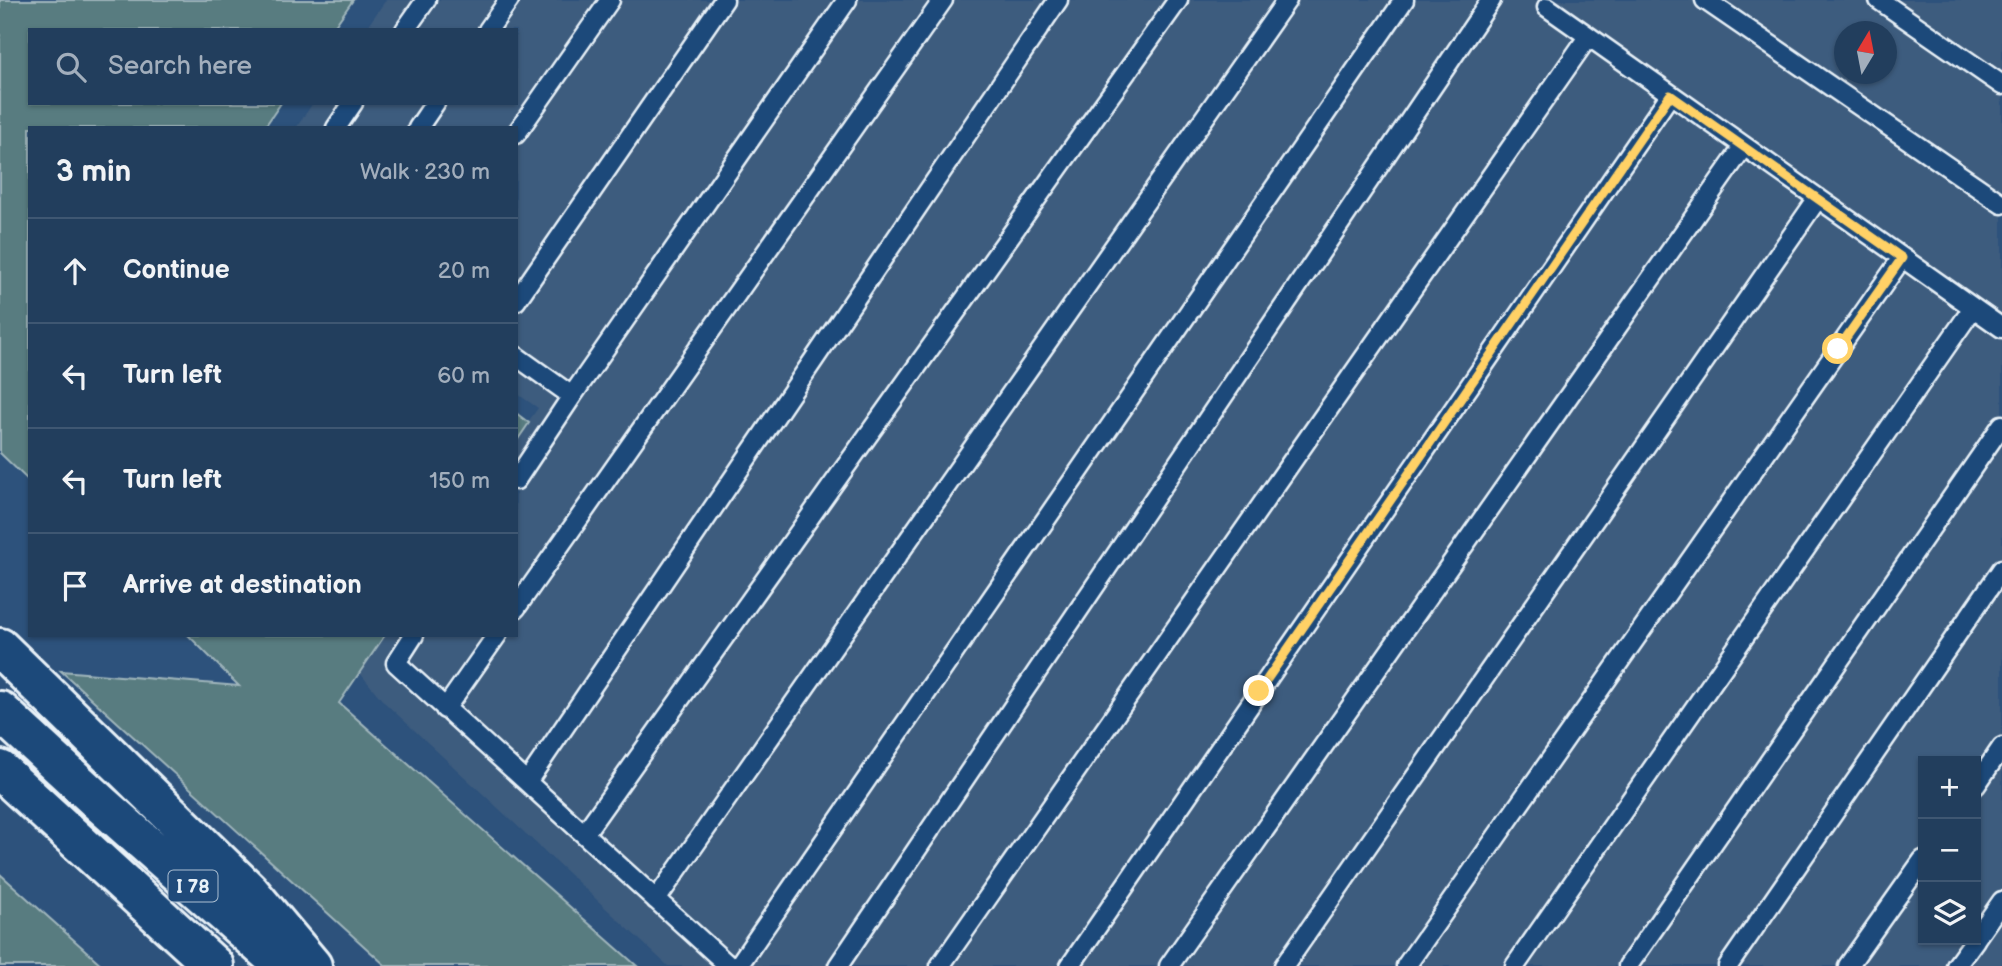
<!DOCTYPE html>
<html lang="en">
<head>
<meta charset="utf-8">
<style>
	body { margin:0; font-family:"Balsamiq Sans",sans-serif; background:#2a4563; color:#f1f3f6 }
	.controls { position:absolute; right:21px; bottom:21px; display:grid; overflow:hidden; border-radius:0px; box-shadow:0 2px 5px #0004 }
	.controls button { width:63px; height:63px; display:grid; place-items:center; padding:0; border:0; border-bottom:2px solid #3f5772; background:#223e5d; color:#f1f3f6; font:35px sans-serif }
	.compass { position:absolute; left:1834px; top:21px; width:63px; height:63px; border-radius:50%; background:#223e5d; box-shadow:0 2px 5px #0004; rotate:10deg }
	.stop { position:absolute; width:21px; height:21px; margin:-16px; border:5px solid #ffd166; border-radius:50%; background:#fff }
	.stop.end { background:#ffd166; border-color:#fff; box-shadow:0 2px 7px #0008 }
	.list { margin:0; padding:0; list-style:none }
	h2 { display:flex; justify-content:space-between; align-items:center; height:91px; margin:0; padding:0 28px; font-size:30px }
	h2 small { font-size:23px; font-weight:400; color:#a2aebc }
	.list li { display:grid; grid-template-columns:46px 1fr auto; gap:21px; align-items:center; box-sizing:border-box; height:105px; padding:0 28px; border-top:2px solid #3f5772 }
	.list b { display:block; font-size:26px; white-space:nowrap }
	.list em { font-size:23px; font-style:normal; color:#a2aebc }
	.icon { flex:none; width:38px; height:38px; fill:none; stroke:currentColor; stroke-width:2; stroke-linecap:round; stroke-linejoin:round }
	.map { position:relative; flex:none; width:2002px; height:966px; overflow:hidden }
	.search { position:absolute; background:#223e5d; box-shadow:0 2px 5px #0004; left:28px; top:28px; width:490px; height:77px; display:flex; align-items:center; gap:18px; box-sizing:border-box; padding:0 24px; border-radius:0px; color:#a2aebc; font-size:26px }
	.panel { position:absolute; background:#223e5d; box-shadow:0 2px 5px #0004; left:28px; top:126px; width:490px; height:511px; border-radius:0px }
	.map>svg:first-child { display:block }
	.built { fill:#3e5c7e; fill-rule:evenodd }
	.green { fill:#597b80; stroke:#a0b6bc; stroke-width:2 }
	.lines { fill:none; stroke-linecap:round; stroke-linejoin:round }
	.service-casing { stroke:#e8f1f8; stroke-width:23 }
	.motorway-casing { stroke:#e8f1f8; stroke-width:44 }
	.service { stroke:#1f4a7a; stroke-width:18 }
	.motorway { stroke:#1f4a7a; stroke-width:38 }
	.route { stroke:#ffd166; stroke-width:9 }
	.labels { text-anchor:middle; stroke-width:5; stroke-linejoin:round; paint-order:stroke }
	.shield { fill:#1f4a7a; stroke:#acbfd2; stroke-width:2 }
	.shield-label { font-size:19px; font-weight:bold; fill:#e8f1f8 }
</style>
</head>
<body>
<div class="map">
<svg width="2002" height="966" viewBox="0 0 2002 966">
	<rect width="100%" height="100%" fill="#2d527c"/>
	<filter id="ink" filterUnits="userSpaceOnUse"><feTurbulence type="fractalNoise" baseFrequency=".0143" numOctaves="2"/><feDisplacementMap in="SourceGraphic" scale="14" xChannelSelector="R" yChannelSelector="G"/><feConvolveMatrix kernelMatrix="1 2 1 2 8 2 1 2 1" color-interpolation-filters="sRGB"/></filter>
	<g filter="url(#ink)">
		<path class="built" d="M 386,0 L 2002,0 L 2002,966 L 668,966 L 384,702 L 354,666 L 376,635 L 516,635 L 516,439 L 538,408 L 516,393 L 516,128 L 296,128 L 313,103 L 516,103 L 516,30 L 365,30 ZM 1844,32 L 1886,32 L 1886,74 L 1844,74 ZM 1923,761 L 1976,761 L 1976,940 L 1923,940 Z"/>
		<path class="green" d="M 0,0 L 353,0 L 332,30 L 30,30 L 30,103 L 281,103 L 264,128 L 30,128 L 30,482 L 0,453 Z
			M 516,413 L 529,423 L 516,442 Z
			M 188,635 L 385,635 L 339,703 L 637,966 L 386,966 L 61,671 L 239,686 Z
			M 0,874 L 103,966 L 0,966 Z"/>
		<g class="lines">
			<g class="service-casing">
				<path id="service" d="M 1705,0 L 2002,204
					M 1879,0 L 2002,85
					M 1547,7 L 2002,328
					M 405,30 L 426,0
					M 488,30 L 509,0
					M 336,128 L 353,103
					M 418,128 L 435,103
					M 516,134 L 610,0
					M 516,301 L 724,0
					M 516,356 L 572,396 L 847,0
					M 516,480 L 572,396
					M 516,608 L 943,0
					M 414,635 L 396,663 L 729,966
					M 445,709 L 497,635
					M 527,782 L 1058,0
					M 1976,785 L 2002,747
					M 584,834 L 1178,0
					M 656,900 L 1287,0
					M 1976,938 L 2002,901
					M 738,966 L 1404,0
					M 838,966 L 1491,0
					M 940,966 L 1588,37
					M 1070,966 L 1670,95
					M 1169,966 L 1744,146
					M 1284,966 L 1818,198
					M 1406,966 L 1902,258
					M 1515,966 L 1973,308
					M 1628,966 L 2002,425
					M 1728,966 L 2002,569
					M 1848,966 L 1923,860
					M 1956,966 L 1975,940"/>
			</g>
			<g class="motorway-casing">
				<path id="motorway" d="M 0,648 L 249,891 L 312,966
					M 0,711 L 102,805 L 284,966
					M 0,770 L 214,966"/>
			</g>
			<use href="#service" class="service"/>
			<use href="#motorway" class="motorway"/>
		</g>
	</g>
	<g class="lines" filter="url(#ink)">
		<path class="route" d="M 1259,691 L 1670,95 L 1902,258 L 1838,349"/>
	</g>
	<g class="labels">
		<rect class="shield" x="168.5" y="870.5" width="49" height="31" rx="5"/>
		<g class="shield-label">
			<text x="193" y="893">I 78</text>
		</g>
	</g>
</svg>
<div class="controls">
<button>+</button>
<button>−</button>
<button><svg class="icon" aria-label="layers" viewBox="0 0 24 24"><path d="M12 4l9 5-9 5-9-5zM3 14l9 5 9-5"/></svg></button>
</div>
<svg class="compass" viewBox="-18 -18 36 36"><path d="M0-13l5 13h-10z" fill="#e53935"/><path d="M0 13l5-13h-10z" fill="#a2aebc"/></svg>
<div class="stop" style="left:1838px;top:349px"></div>
<div class="stop end" style="left:1259px;top:691px"></div>
<div class="search"><svg class="icon" aria-label="search" viewBox="0 0 24 24"><circle cx="10" cy="10" r="6"/><path d="M15 15l6 6"/></svg>Search here</div>
<section class="panel">
<h2>3 min<small>Walk · 230 m</small></h2>
<ul class="list">
<li><svg class="icon" aria-label="ahead" viewBox="0 0 24 24"><path d="M12 20V5M6 11l6-6 6 6"/></svg><div><b>Continue</b></div><em>20 m</em></li>
<li><svg class="icon" aria-label="left" viewBox="0 0 24 24"><path d="M17 20v-9H6M10 6l-5 5 5 5"/></svg><div><b>Turn left</b></div><em>60 m</em></li>
<li><svg class="icon" aria-label="left" viewBox="0 0 24 24"><path d="M17 20v-9H6M10 6l-5 5 5 5"/></svg><div><b>Turn left</b></div><em>150 m</em></li>
<li><svg class="icon" aria-label="arrive" viewBox="0 0 24 24"><path d="M6 21V4h12l-3 4 3 4H6"/></svg><div><b>Arrive at destination</b></div></li>
</ul>
</section>
</div>
</body>
</html>
